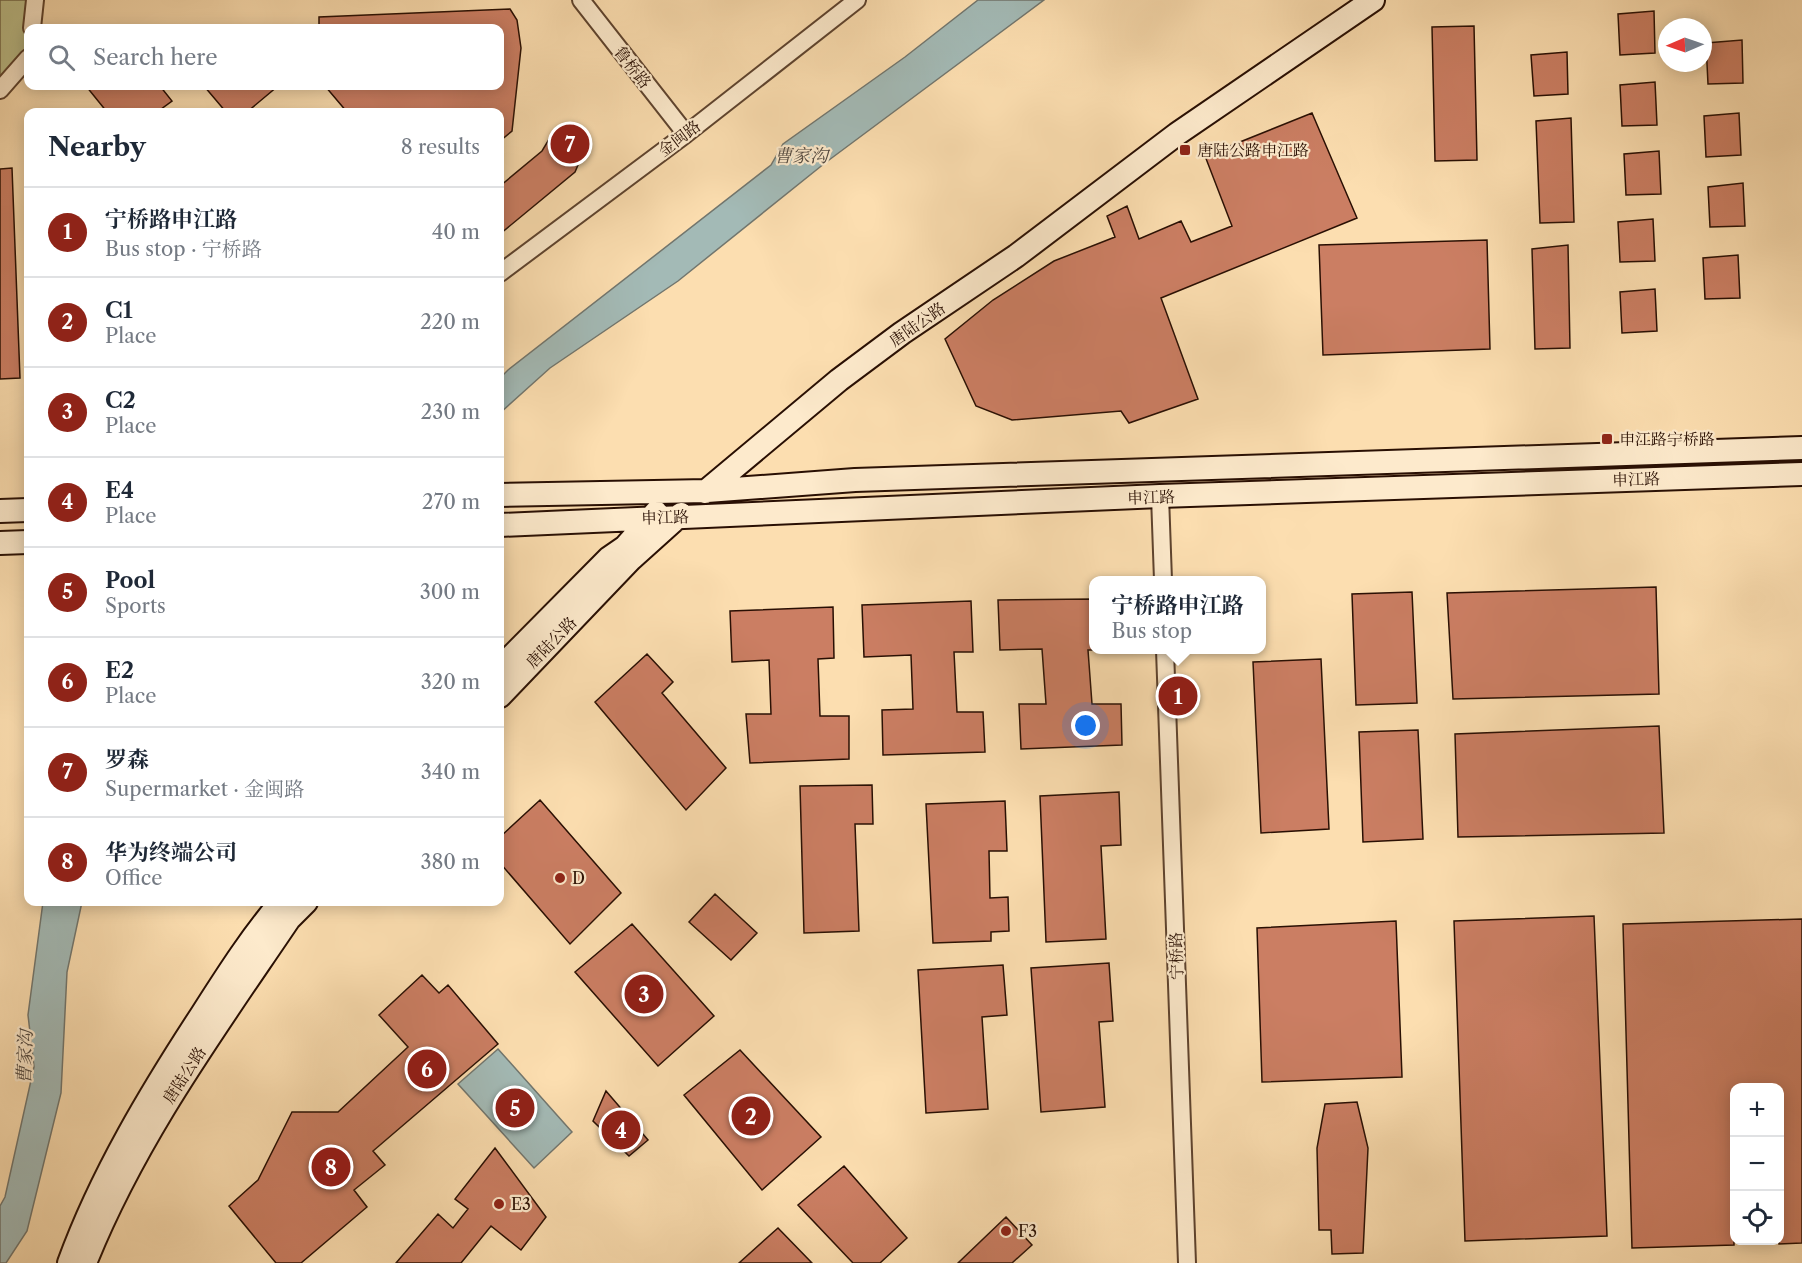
<!DOCTYPE html>
<html lang="en">
<head>
<meta charset="utf-8">
<style>
	body { margin:0; font-family:"Libre Caslon Text","Noto Serif SC",serif; background:#f6f6f7; color:#1f2937 }
	.controls { position:absolute; right:18px; bottom:18px; display:grid; overflow:hidden; border-radius:12px; box-shadow:0 3px 15px #0003 }
	.controls button { width:54px; height:54px; display:grid; place-items:center; padding:0; border:0; border-bottom:2px solid #e0e1e3; background:#fff; color:#1f2937; font:30px sans-serif }
	.compass { position:absolute; left:1658px; top:18px; width:54px; height:54px; border-radius:50%; background:#fff; box-shadow:0 3px 15px #0003; rotate:268deg }
	.you { position:absolute; left:1086px; top:726px; width:21px; height:21px; margin:-15px; border:4px solid #fff; border-radius:50%; background:#1a73e8; box-shadow:0 0 0 9px #1a73e833 }
	.badge { display:grid; place-items:center; width:39px; height:39px; border-radius:50%; background:#8f2418; color:#fff; font-size:20px; font-weight:700 }
	.pin { position:absolute; translate:-50% -50%; border:3px solid #fff; box-shadow:0 2px 6px #0006 }
	.popup { position:absolute; left:1089px; top:576px; width:177px; height:78px; box-sizing:border-box; display:grid; place-content:center; border-radius:12px; background:#fff; filter:drop-shadow(0 2px 4px #0005); font-size:20px; white-space:nowrap; color:#747a83 }
	.popup b { font-size:22px; color:#1f2937 }
	.popup::after { content:''; position:absolute; left:50%; top:100%; margin-left:-12px; border:12px solid transparent; border-top-color:#fff }
	.list { margin:0; padding:0; list-style:none }
	h2 { display:flex; justify-content:space-between; align-items:center; height:78px; margin:0; padding:0 24px; font-size:26px }
	h2 small { font-size:20px; font-weight:400; color:#747a83 }
	.list li { display:grid; grid-template-columns:39px 1fr auto; gap:18px; align-items:center; box-sizing:border-box; height:90px; padding:0 24px; border-top:2px solid #e0e1e3 }
	.list b { display:block; font-size:22px; white-space:nowrap }
	.list p { margin:0; font-size:20px; white-space:nowrap; color:#747a83 }
	.list em { font-size:20px; font-style:normal; color:#747a83 }
	.icon { flex:none; width:33px; height:33px; fill:none; stroke:currentColor; stroke-width:2; stroke-linecap:round; stroke-linejoin:round }
	.map { position:relative; flex:none; width:1802px; height:1263px; overflow:hidden }
	.search { position:absolute; background:#fff; box-shadow:0 3px 15px #0003; left:24px; top:24px; width:480px; height:66px; display:flex; align-items:center; gap:15px; box-sizing:border-box; padding:0 21px; border-radius:12px; color:#747a83; font-size:22px }
	.panel { position:absolute; background:#fff; box-shadow:0 3px 15px #0003; left:24px; top:108px; width:480px; height:798px; border-radius:12px }
	.map>svg:first-child { display:block }
	.green { fill:#bec18c; stroke:#746848; stroke-width:1.5 }
	.water { fill:#a3bab6; stroke:#72766e; stroke-width:1.5 }
	.building { fill:#cb7e63; stroke:#290f03; stroke-width:1.5 }
	.lines { fill:none; stroke-linecap:round; stroke-linejoin:round }
	.minor-casing { stroke:#5e432e; stroke-width:20 }
	.secondary-casing { stroke:#290f03; stroke-width:26 }
	.minor { stroke:#fdeacc; stroke-width:16 }
	.secondary { stroke:#fdeacc; stroke-width:22 }
	.poi-dot { fill:#8f2418; stroke:#fdeacc; stroke-width:2 }
	.labels { text-anchor:middle; stroke-width:4.5; stroke-linejoin:round; paint-order:stroke }
	.street-label { font-size:16px; fill:#290f03; stroke:#fdeacc }
	.poi-label { font-size:16px; fill:#290f03; stroke:#fdeacc; text-anchor:start }
	.water-label { font-size:18px; font-style:italic; fill:#544b42; stroke:#fdeacc }
</style>
</head>
<body>
<div class="map">
<svg width="1802" height="1263" viewBox="0 0 1802 1263">
	<rect width="100%" height="100%" fill="#fcdeb0"/>
	<filter id="stains"><feTurbulence type="fractalNoise" baseFrequency=".00333" numOctaves="4"/><feColorMatrix values="0 0 0 0 .2 0 0 0 0 .09 0 0 0 0 .02 0 0 0 .5 -.17"/></filter>
	<radialGradient id="worn" r=".72"><stop offset=".6" stop-color="#630" stop-opacity="0"/><stop offset="1" stop-color="#630" stop-opacity=".3"/></radialGradient>
	<path class="green" d="M 0,0 L 26,0 L 28,59 L 0,84 Z"/>
	<path class="water" d="M 978,0 L 1044,0 L 825,163 L 678,281 L 550,368 L 500,413 L 500,378 L 508,370 L 771,165 L 783,144 L 905,57 Z
		M 43,902 L 82,902 L 67,972 L 61,1093 L 27,1231 L 6,1263 L 0,1263 L 0,1206 L 5,1197 L 34,1067 L 28,1015 Z
		M 498,1049 L 572,1132 L 534,1168 L 458,1084 Z"/>
	<path class="building" d="M 510,9 L 517,20 L 521,48 L 512,131 L 500,141 L 500,112 L 347,112 L 325,86 L 500,86 L 500,28 L 319,28 L 319,17 Z
		M 1654,11 L 1655,53 L 1620,55 L 1618,14 Z
		M 1474,26 L 1477,160 L 1435,161 L 1432,27 Z
		M 1742,40 L 1743,83 L 1708,84 L 1706,43 Z
		M 1567,52 L 1568,94 L 1534,96 L 1531,55 Z
		M 1655,82 L 1657,125 L 1622,126 L 1620,85 Z
		M 86,86 L 160,86 L 172,101 L 157,112 L 107,112 Z
		M 204,86 L 278,86 L 247,112 L 226,112 Z
		M 1312,113 L 1357,218 L 1161,298 L 1198,399 L 1129,423 L 1121,411 L 1012,420 L 976,406 L 945,339 L 993,300 L 1054,261 L 1115,237 L 1107,216 L 1127,206 L 1139,239 L 1181,221 L 1191,242 L 1232,226 L 1205,156 Z
		M 1739,113 L 1741,155 L 1706,157 L 1704,116 Z
		M 1571,118 L 1574,222 L 1540,223 L 1536,121 Z
		M 567,134 L 575,138 L 579,144 L 581,158 L 575,172 L 500,234 L 500,186 L 542,151 L 551,136 Z
		M 1659,151 L 1661,194 L 1626,195 L 1624,154 Z
		M 12,168 L 20,378 L 0,379 L 0,169 Z
		M 1743,183 L 1745,226 L 1710,227 L 1708,187 Z
		M 1653,219 L 1655,261 L 1620,262 L 1618,222 Z
		M 1487,240 L 1490,349 L 1323,355 L 1319,245 Z
		M 1568,245 L 1570,348 L 1535,349 L 1532,249 Z
		M 1738,255 L 1740,298 L 1705,299 L 1703,258 Z
		M 1655,289 L 1657,331 L 1622,333 L 1620,292 Z
		M 1656,587 L 1659,694 L 1453,699 L 1447,593 Z
		M 1412,592 L 1417,703 L 1356,705 L 1352,594 Z
		M 1094,599 L 1094,650 L 1088,650 L 1092,704 L 1121,704 L 1122,745 L 1021,749 L 1019,704 L 1046,704 L 1042,649 L 1000,650 L 998,600 Z
		M 971,601 L 973,652 L 954,652 L 957,712 L 983,712 L 985,752 L 883,755 L 882,710 L 913,709 L 911,655 L 864,657 L 862,605 Z
		M 833,607 L 834,658 L 818,659 L 820,716 L 849,716 L 849,759 L 750,763 L 746,714 L 771,714 L 769,660 L 732,662 L 730,611 Z
		M 647,654 L 673,682 L 662,693 L 726,768 L 686,810 L 595,702 Z
		M 1321,659 L 1329,829 L 1261,833 L 1253,662 Z
		M 1659,726 L 1664,833 L 1458,837 L 1455,734 Z
		M 1418,730 L 1423,839 L 1363,842 L 1359,732 Z
		M 872,785 L 873,824 L 855,824 L 859,931 L 804,933 L 800,786 Z
		M 1119,792 L 1121,845 L 1101,846 L 1106,939 L 1046,942 L 1040,796 Z
		M 540,800 L 621,893 L 570,944 L 500,863 L 500,837 Z
		M 1005,801 L 1007,851 L 989,851 L 990,898 L 1008,897 L 1009,931 L 991,932 L 991,941 L 933,943 L 926,804 Z
		M 715,894 L 757,933 L 731,960 L 689,922 Z
		M 1594,916 L 1607,1236 L 1465,1241 L 1454,921 Z
		M 1802,919 L 1802,1243 L 1779,1244 L 1779,1088 L 1734,1088 L 1734,1245 L 1632,1248 L 1623,924 Z
		M 1396,921 L 1402,1077 L 1262,1082 L 1257,928 Z
		M 632,924 L 714,1016 L 658,1066 L 575,972 Z
		M 1109,963 L 1113,1021 L 1099,1022 L 1105,1107 L 1041,1112 L 1031,968 Z
		M 1003,965 L 1007,1015 L 982,1017 L 988,1109 L 926,1113 L 918,970 Z
		M 422,975 L 439,993 L 448,985 L 498,1044 L 373,1151 L 385,1165 L 354,1190 L 367,1207 L 301,1263 L 276,1263 L 229,1206 L 258,1180 L 292,1112 L 338,1112 L 408,1047 L 379,1015 Z
		M 740,1050 L 821,1137 L 762,1190 L 684,1095 Z
		M 606,1091 L 648,1140 L 629,1156 L 593,1121 Z
		M 1357,1102 L 1368,1148 L 1363,1253 L 1332,1254 L 1331,1230 L 1319,1230 L 1317,1148 L 1325,1104 Z
		M 495,1148 L 546,1217 L 521,1250 L 491,1226 L 461,1263 L 396,1263 L 438,1214 L 453,1228 L 468,1209 L 455,1199 Z
		M 844,1166 L 907,1238 L 880,1263 L 853,1263 L 798,1205 Z
		M 1006,1217 L 1032,1245 L 1012,1263 L 958,1263 Z
		M 778,1228 L 812,1263 L 739,1263 Z"/>
	<g class="lines">
		<g class="minor-casing">
			<path id="minor" d="M 581,0 L 686,134
				M 32,28 L 35,0
				M 0,90 L 28,58
				M 500,273 L 686,134 L 857,0
				M 1160,496 L 1163,580
				M 1165,650 L 1187,1263"/>
		</g>
		<g class="secondary-casing">
			<path id="secondary" d="M 705,492 L 839,380 L 902,333 L 1016,256 L 1177,134 L 1373,0
				M 500,495 L 707,491 L 855,480 L 1802,448
				M 0,511 L 28,510
				M 500,525 L 1160,496 L 1802,474
				M 0,543 L 28,542
				M 500,668 L 609,558 L 625,547 L 656,512
				M 500,696 L 631,559 L 681,514
				M 69,1263 C 101,1175 151,1092 202,1014 C 227,975 251,937 281,902
				M 85,1263 C 135,1138 214,1030 289,919 L 306,902"/>
		</g>
		<use href="#minor" class="minor"/>
		<use href="#secondary" class="secondary"/>
	</g>
	<g class="poi-dot">
		<rect x="1179" y="144" width="12" height="12" rx="3"/>
		<rect x="1601" y="433" width="12" height="12" rx="3"/>
		<circle cx="560" cy="878" r="6"/>
		<circle cx="499" cy="1204" r="6"/>
		<circle cx="1006" cy="1231" r="6"/>
	</g>
	<g class="labels">
		<g class="street-label">
			<text transform="translate(633 67) rotate(52)" y="6">鲁桥路</text>
			<text transform="translate(679 138) rotate(-37)" y="6">金闽路</text>
			<text transform="translate(917 324) rotate(-35)" y="6">唐陆公路</text>
			<text transform="translate(1636 479) rotate(-2)" y="6">申江路</text>
			<text transform="translate(1151 497) rotate(-2)" y="6">申江路</text>
			<text transform="translate(665 517) rotate(-2)" y="6">申江路</text>
			<text transform="translate(551 642) rotate(-46)" y="6">唐陆公路</text>
			<text transform="translate(1176 956) rotate(-92)" y="6">宁桥路</text>
			<text transform="translate(184 1075) rotate(-57)" y="6">唐陆公路</text>
		</g>
		<g class="poi-label">
			<text x="1197" y="156">唐陆公路申江路</text>
			<text x="1619" y="445">申江路宁桥路</text>
			<text x="572" y="884">D</text>
			<text x="511" y="1210">E3</text>
			<text x="1018" y="1237">F3</text>
		</g>
		<g class="water-label">
			<text x="801" y="162">曹家沟</text>
			<text transform="translate(25 1057) rotate(-88)" y="6">曹家沟</text>
		</g>
	</g>
	<rect width="100%" height="100%" filter="url(#stains)"/>
	<rect width="100%" height="100%" fill="url(#worn)"/>
</svg>
<div class="controls">
<button>+</button>
<button>−</button>
<button><svg class="icon" aria-label="locate" viewBox="0 0 24 24"><circle cx="12" cy="12" r="6"/><path d="M12 2v4M12 18v4M2 12h4M18 12h4"/></svg></button>
</div>
<svg class="compass" viewBox="-18 -18 36 36"><path d="M0-13l5 13h-10z" fill="#e53935"/><path d="M0 13l5-13h-10z" fill="#747a83"/></svg>
<div class="you"></div>
<div class="pin badge" style="left:1178px;top:696px">1</div>
<div class="popup"><b>宁桥路申江路</b>Bus stop</div>
<div class="pin badge" style="left:751px;top:1116px">2</div>
<div class="pin badge" style="left:644px;top:994px">3</div>
<div class="pin badge" style="left:621px;top:1130px">4</div>
<div class="pin badge" style="left:515px;top:1108px">5</div>
<div class="pin badge" style="left:427px;top:1069px">6</div>
<div class="pin badge" style="left:570px;top:144px">7</div>
<div class="pin badge" style="left:331px;top:1167px">8</div>
<div class="search"><svg class="icon" aria-label="search" viewBox="0 0 24 24"><circle cx="10" cy="10" r="6"/><path d="M15 15l6 6"/></svg>Search here</div>
<section class="panel">
<h2>Nearby<small>8 results</small></h2>
<ul class="list">
<li><span class="badge">1</span><div><b>宁桥路申江路</b><p>Bus stop · 宁桥路</p></div><em>40 m</em></li>
<li><span class="badge">2</span><div><b>C1</b><p>Place</p></div><em>220 m</em></li>
<li><span class="badge">3</span><div><b>C2</b><p>Place</p></div><em>230 m</em></li>
<li><span class="badge">4</span><div><b>E4</b><p>Place</p></div><em>270 m</em></li>
<li><span class="badge">5</span><div><b>Pool</b><p>Sports</p></div><em>300 m</em></li>
<li><span class="badge">6</span><div><b>E2</b><p>Place</p></div><em>320 m</em></li>
<li><span class="badge">7</span><div><b>罗森</b><p>Supermarket · 金闽路</p></div><em>340 m</em></li>
<li><span class="badge">8</span><div><b>华为终端公司</b><p>Office</p></div><em>380 m</em></li>
</ul>
</section>
</div>
</body>
</html>
